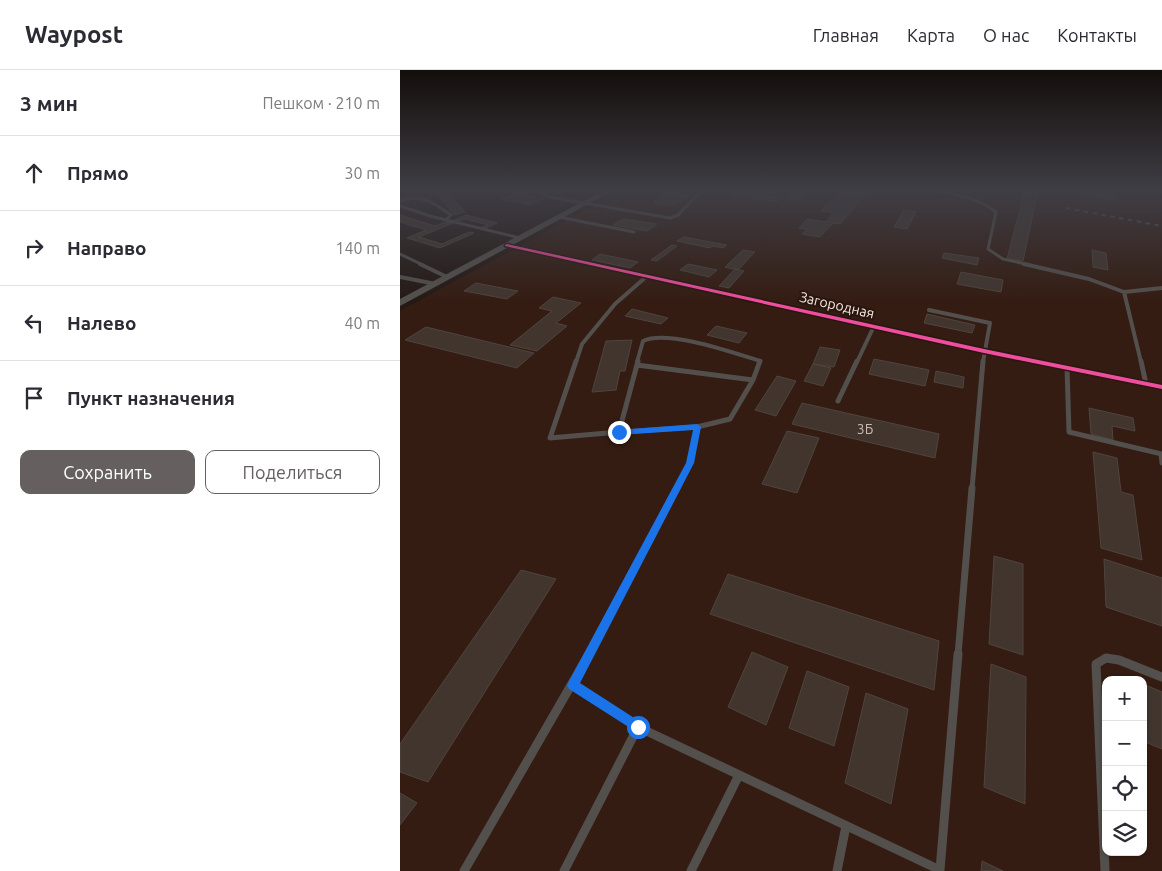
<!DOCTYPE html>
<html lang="ru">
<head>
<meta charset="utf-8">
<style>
	body { margin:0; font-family:Ubuntu,sans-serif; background:#f2f2f3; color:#2b2b33 }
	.controls { position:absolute; right:15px; bottom:15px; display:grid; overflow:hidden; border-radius:10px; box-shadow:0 1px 4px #0004 }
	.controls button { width:45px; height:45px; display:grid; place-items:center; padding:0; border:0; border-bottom:1px solid #e1e1e2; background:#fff; color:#2b2b33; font:25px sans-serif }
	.stop { position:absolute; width:15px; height:15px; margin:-11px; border:4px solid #1a73e8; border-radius:50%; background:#fff }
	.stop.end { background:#1a73e8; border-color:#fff; box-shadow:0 1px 5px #0008 }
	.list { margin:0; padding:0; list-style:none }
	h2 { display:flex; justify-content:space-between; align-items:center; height:65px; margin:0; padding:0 20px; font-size:21px }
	h2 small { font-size:16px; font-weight:400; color:#7c7c81 }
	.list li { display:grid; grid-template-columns:32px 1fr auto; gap:15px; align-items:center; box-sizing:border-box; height:75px; padding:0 20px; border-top:1px solid #e1e1e2 }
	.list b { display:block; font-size:19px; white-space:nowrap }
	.list em { font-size:16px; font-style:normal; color:#7c7c81 }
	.actions { display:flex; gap:10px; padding:15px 20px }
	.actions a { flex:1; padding:11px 0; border:1px solid #655f60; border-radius:10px; text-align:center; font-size:18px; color:#655f60 }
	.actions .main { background:#655f60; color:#fff }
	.icon { flex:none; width:28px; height:28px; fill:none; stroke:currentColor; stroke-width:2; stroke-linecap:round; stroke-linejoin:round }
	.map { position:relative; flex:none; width:762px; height:801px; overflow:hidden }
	header { display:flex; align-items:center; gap:30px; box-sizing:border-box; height:70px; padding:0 25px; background:#fff; border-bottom:1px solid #e1e1e2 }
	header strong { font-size:24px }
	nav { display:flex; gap:28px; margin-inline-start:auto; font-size:18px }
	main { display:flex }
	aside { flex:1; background:#fff }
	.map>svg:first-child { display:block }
	.built { fill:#341c12; fill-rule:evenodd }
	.building { fill:#41352e; stroke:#4f443f }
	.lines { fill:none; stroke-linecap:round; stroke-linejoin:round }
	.lane-far4 { stroke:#524f4c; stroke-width:3 }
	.lane-far3 { stroke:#524f4c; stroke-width:4 }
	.lane-far2 { stroke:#524f4c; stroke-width:5 }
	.lane-far1 { stroke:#524f4c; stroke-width:7 }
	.lane { stroke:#524f4c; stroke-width:9 }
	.street { fill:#524f4c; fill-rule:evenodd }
	.secondary { fill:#54514d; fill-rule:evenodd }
	.rail { stroke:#595350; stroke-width:2; stroke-dasharray:4.5 4.5; stroke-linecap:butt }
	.cycleway-casing { stroke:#2a160e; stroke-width:3 }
	.cycleway { fill:#ef4d9e; fill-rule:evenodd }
	.route { fill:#1a73e8 }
	.labels { text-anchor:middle; stroke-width:4.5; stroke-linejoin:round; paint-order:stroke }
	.far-street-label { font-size:14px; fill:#f3e5df; stroke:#2a160e }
	.number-label { font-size:14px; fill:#c6b9b3 }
</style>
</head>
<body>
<header>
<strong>Waypost</strong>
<nav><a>Главная</a><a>Карта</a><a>О нас</a><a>Контакты</a></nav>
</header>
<main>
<aside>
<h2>3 мин<small>Пешком · 210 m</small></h2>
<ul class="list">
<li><svg class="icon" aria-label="ahead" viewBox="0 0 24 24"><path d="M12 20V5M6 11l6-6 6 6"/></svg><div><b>Прямо</b></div><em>30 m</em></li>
<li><svg class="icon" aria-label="right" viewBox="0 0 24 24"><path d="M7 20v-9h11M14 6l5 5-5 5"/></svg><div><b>Направо</b></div><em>140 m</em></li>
<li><svg class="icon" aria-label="left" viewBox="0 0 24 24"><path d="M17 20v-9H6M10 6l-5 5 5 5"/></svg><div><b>Налево</b></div><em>40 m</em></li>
<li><svg class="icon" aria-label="arrive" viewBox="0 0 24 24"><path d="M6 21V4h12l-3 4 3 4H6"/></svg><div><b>Пункт назначения</b></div></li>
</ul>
<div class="actions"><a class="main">Сохранить</a><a>Поделиться</a></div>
</aside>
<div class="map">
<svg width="762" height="801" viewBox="0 0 762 801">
	<rect width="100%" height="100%" fill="#241914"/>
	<path class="built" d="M 222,120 L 762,120 L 762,801 L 0,801 L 0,241 ZM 706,610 L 743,610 L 743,782 L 706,782 Z"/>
	<path class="building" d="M 35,120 L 46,120 L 65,142 L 54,145 Z
		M 394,120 L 410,120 L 400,130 L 385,128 Z
		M 441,120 L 469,120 L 440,154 L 433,153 L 420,167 L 402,164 L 407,159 L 399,158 L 407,149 L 426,152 L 433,143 L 421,141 Z
		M 625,120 L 638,120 L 623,191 L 607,189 Z
		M 338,121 L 383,128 L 378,132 L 332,125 Z
		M 118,122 L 128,124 L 124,126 L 143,129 L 131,135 L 101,129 Z
		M 269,122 L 289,125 L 273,136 L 253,133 Z
		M 685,122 L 714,126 L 713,130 L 684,125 Z
		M 504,140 L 516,142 L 507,159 L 494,157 Z
		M 0,145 L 35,156 L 46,152 L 53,153 L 19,167 L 42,174 L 69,162 L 74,163 L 40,178 L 7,168 L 26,160 L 0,152 Z
		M 66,145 L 97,153 L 86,158 L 82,157 L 88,155 L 65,149 L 59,151 L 55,150 Z
		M 223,149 L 257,154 L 247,161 L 213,155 Z
		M 284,167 L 327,175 L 323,178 L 313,176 L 310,178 L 277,171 Z
		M 272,175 L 277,176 L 257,191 L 251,190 Z
		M 343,180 L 355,182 L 338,200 L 325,197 Z
		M 692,180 L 706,183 L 708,200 L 693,197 Z
		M 544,183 L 579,188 L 577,195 L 542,188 Z
		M 200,184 L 238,192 L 230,198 L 192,190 Z
		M 288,194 L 317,200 L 309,207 L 280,200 Z
		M 335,199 L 344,201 L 329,218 L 319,216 Z
		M 561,202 L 603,210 L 601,222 L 557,214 Z
		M 76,213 L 118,221 L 107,229 L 64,221 Z
		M 153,227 L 181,233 L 156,253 L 167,256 L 137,281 L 110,275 L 152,241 L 139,238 Z
		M 232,239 L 268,248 L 261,254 L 225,246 Z
		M 527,244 L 575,255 L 572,263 L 524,253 Z
		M 316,256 L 347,263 L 339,273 L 307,265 Z
		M 26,257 L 134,283 L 117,298 L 5,270 Z
		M 232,270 L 225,301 L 220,301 L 216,320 L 192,322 L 206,271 Z
		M 420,277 L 440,280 L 434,297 L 413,294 Z
		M 474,289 L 529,300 L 525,316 L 469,304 Z
		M 413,294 L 431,298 L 423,316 L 404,311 Z
		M 536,301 L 564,307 L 563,318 L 534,312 Z
		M 377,306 L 396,311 L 376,346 L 355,340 Z
		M 402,333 L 539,364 L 535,388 L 392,354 Z
		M 689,338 L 733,348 L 735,361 L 712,356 L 713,370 L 691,364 Z
		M 387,361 L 419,368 L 397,423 L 362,414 Z
		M 693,382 L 717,388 L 721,422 L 733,425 L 742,490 L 701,478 Z
		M 594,486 L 623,494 L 623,585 L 589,574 Z
		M 704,489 L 762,508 L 762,556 L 706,537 Z
		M 121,500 L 156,509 L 28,712 L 0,702 L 0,674 Z
		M 328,504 L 539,571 L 534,620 L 310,544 Z
		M 352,582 L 388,597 L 366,655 L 328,637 Z
		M 591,594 L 626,607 L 625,734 L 584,717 Z
		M 407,601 L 449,617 L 434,676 L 389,658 Z
		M 743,614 L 762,622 L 762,679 L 743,671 Z
		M 466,623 L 508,639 L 491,734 L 445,713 Z
		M 0,723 L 17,733 L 0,755 Z
		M 582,791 L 603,801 L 581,801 Z"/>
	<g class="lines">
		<path class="lane-far4" d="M 142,120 L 139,123 L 149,127 L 270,148 L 278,145 L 302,120
			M 528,120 C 552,124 576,126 596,142 L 588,179 L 603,189 L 630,195
			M 0,131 C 21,123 34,133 51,145 L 46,150
			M 0,136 L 30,146 L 120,168
			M 159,147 L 234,162
			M 0,184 L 23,195"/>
		<path class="lane-far3" d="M 20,194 L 47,207
			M 624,194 L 689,209 L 724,222 L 741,292
			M 0,207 L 36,214
			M 724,222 L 762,218
			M 529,240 L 590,253 L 583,292
			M 176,292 L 182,274 L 215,234 L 247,206
			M 237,292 L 243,271 C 267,259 334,283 360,291 L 359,292
			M 457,292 L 474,256"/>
		<path class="lane-far2" d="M 176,291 L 150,368 L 219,362
			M 741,291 L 746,314
			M 237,295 L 353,310
			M 667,297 L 669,362 L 762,384
			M 438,331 L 457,291
			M 219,362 L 238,291
			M 219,362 L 297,357 L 330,349 L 353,310 L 360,291
			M 761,384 L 762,393
			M 276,419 L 290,393 L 297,357
			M 572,419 L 583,291"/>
		<path class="lane-far1" d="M 189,585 L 277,418
			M 558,585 L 572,418"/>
		<path class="lane" d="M 238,657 L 540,800 L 558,584
			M 64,801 L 189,584
			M 164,801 L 238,657 L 173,615
			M 291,801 L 339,705
			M 437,801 L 446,756
			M 705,801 L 696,594 L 706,588 L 719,590 L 762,607"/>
		<path class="street" d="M 107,173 L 584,278 L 762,314 L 762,320 L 584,284 L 105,176 L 104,175 Z"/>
		<path class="secondary" d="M 204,120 L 214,120 L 0,236 L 0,229 Z"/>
		<path class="rail" d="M 666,138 L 762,156"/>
		<g class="cycleway-casing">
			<path id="cycleway" d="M 107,174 L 584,279 L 762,315 L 762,319 L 584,283 L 105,176 L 105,175 Z"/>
		</g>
		<use href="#cycleway" class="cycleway"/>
	</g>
	<linearGradient id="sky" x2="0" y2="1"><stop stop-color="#140e0b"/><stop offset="0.52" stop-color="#3f3e45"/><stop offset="1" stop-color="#3f3e45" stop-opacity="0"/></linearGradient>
	<rect width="762" height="232" fill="url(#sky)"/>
	<path class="route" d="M 297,354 L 301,357 L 294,393 L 180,613 L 242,653 L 244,657 L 242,662 L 238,663 L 169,619 L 167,615 L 286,393 L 293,360 L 219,365 L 215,362 L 219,360 Z"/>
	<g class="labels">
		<g class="far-street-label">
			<text transform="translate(437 235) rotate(13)" y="5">Загородная</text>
		</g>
		<g class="number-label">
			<text x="465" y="364">3Б</text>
		</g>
	</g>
</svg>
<div class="controls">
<button>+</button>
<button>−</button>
<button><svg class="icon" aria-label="locate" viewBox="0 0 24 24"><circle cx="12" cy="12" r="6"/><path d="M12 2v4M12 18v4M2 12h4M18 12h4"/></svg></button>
<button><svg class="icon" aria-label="layers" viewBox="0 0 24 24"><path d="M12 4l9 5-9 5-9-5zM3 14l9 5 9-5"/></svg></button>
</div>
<div class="stop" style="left:238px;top:657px"></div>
<div class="stop end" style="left:219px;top:362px"></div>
</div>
</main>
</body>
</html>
